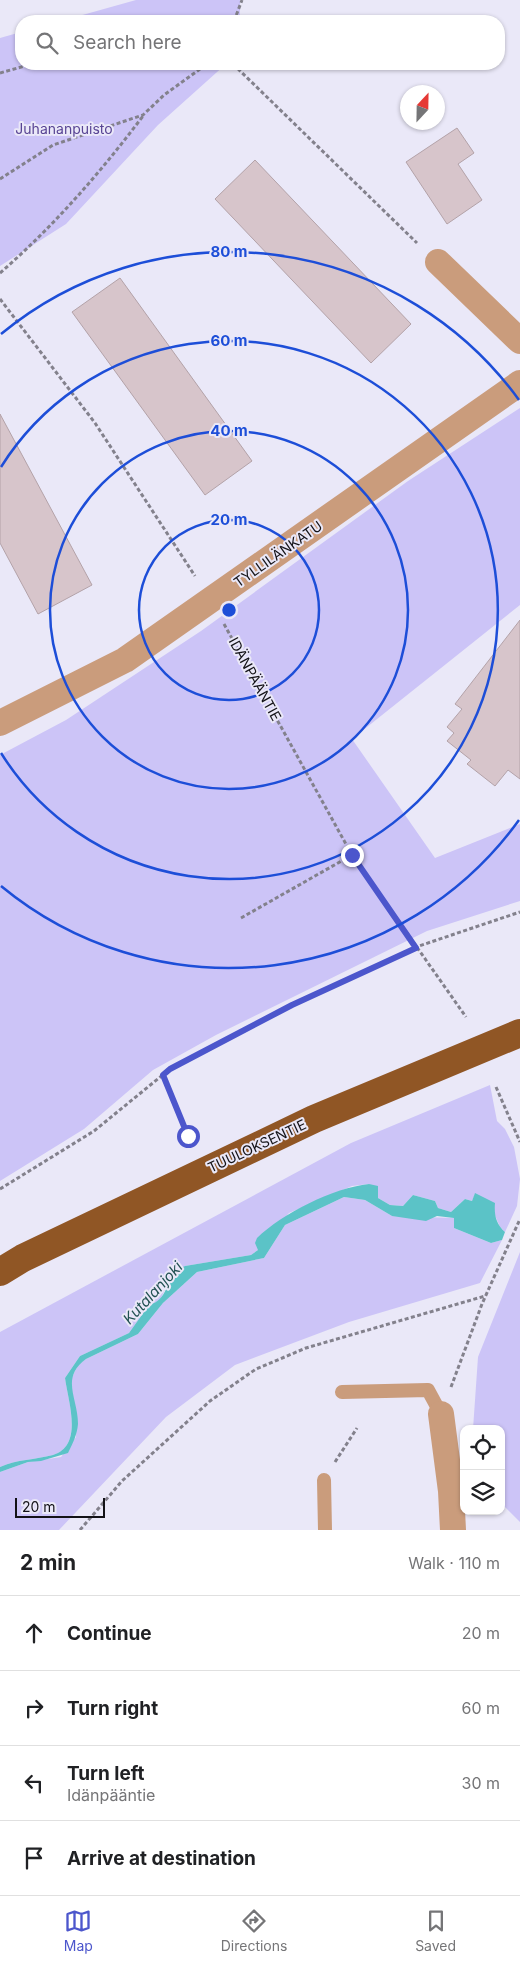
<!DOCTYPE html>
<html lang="en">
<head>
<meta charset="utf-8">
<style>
	body { margin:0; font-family:Inter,sans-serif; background:#f6f6f6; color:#202124 }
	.controls { position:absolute; right:15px; bottom:15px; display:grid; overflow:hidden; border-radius:10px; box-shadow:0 1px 4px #0004 }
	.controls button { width:45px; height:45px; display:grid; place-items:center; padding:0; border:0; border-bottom:1px solid #e0e0e0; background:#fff; color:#202124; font:25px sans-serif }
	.compass { position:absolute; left:400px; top:85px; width:45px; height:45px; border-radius:50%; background:#fff; box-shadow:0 1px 4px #0004; rotate:22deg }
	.scale { position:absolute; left:15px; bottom:12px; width:90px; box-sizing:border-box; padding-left:5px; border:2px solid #131217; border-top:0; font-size:14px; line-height:18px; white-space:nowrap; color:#131217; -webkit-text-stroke:4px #eae8f8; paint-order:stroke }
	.stop { position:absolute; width:15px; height:15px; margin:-11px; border:4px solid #4c56cc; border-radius:50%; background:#fff }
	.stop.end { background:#4c56cc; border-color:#fff; box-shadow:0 1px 5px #0008 }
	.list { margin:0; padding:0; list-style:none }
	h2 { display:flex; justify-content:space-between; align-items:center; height:65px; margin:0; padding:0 20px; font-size:21px }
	h2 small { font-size:16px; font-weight:400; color:#757577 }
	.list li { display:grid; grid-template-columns:32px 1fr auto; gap:15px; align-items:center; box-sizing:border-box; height:75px; padding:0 20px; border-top:1px solid #e0e0e0 }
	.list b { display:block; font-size:19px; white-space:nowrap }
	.list p { margin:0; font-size:16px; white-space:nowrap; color:#757577 }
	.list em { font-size:16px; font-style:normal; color:#757577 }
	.icon { flex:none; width:28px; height:28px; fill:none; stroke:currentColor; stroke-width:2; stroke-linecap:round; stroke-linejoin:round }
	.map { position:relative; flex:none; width:520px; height:1530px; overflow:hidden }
	.search { position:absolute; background:#fff; box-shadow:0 1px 4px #0004; left:15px; right:15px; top:15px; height:55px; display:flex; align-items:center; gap:12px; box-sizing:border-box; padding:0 18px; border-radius:20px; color:#757577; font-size:19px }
	.sheet { height:365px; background:#fff }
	nav { display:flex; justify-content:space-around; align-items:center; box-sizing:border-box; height:70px; border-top:1px solid #e0e0e0; background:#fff; font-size:14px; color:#757577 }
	nav a { display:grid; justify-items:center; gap:2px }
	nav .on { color:#4c56cc }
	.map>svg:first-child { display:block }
	.green { fill:#ccc4f7 }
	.water { fill:#5bc3c7 }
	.building { fill:#d7c5cb; stroke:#b3a2a8 }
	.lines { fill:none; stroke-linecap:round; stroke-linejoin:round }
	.path { stroke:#83818c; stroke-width:3; stroke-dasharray:4 2.5; stroke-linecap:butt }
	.service { stroke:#ca9c7c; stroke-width:14 }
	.minor { stroke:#ca9c7c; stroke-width:26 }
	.trunk { stroke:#905625; stroke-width:28 }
	.route { stroke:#4c56cc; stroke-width:6 }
	.ring { fill:none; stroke:#1d4ed8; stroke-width:2.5 }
	.labels { text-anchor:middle; stroke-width:4; stroke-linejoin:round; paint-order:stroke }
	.park-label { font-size:14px; fill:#584494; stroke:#eae8f8 }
	.street-label { font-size:14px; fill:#131217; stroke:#eae8f8 }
	.water-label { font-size:15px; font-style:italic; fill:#235253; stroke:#eae8f8 }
	.centre { fill:#1d4ed8; stroke:#eae8f8; stroke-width:2.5 }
	.ring-label { font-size:15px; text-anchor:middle; font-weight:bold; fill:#1d4ed8; stroke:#eae8f8; stroke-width:4; stroke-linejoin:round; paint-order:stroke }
</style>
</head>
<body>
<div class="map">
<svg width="520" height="1530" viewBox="0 0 520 1530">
	<rect width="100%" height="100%" fill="#eae8f8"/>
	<path class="green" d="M 136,0 L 240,0 L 240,21 L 61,21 Z
		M 21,32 L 21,64 L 226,64 L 158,125 L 66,224 L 0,266 L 0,38 Z
		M 520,408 L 520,605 L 352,739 L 435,858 L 520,824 L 520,901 L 427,931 L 216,1035 L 153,1070 L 84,1129 L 0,1181 L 0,755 L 66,720 L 201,631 L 408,481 Z
		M 490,1085 L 497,1121 L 505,1129 L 514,1147 L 520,1179 L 517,1206 L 505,1232 L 500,1227 L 494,1213 L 475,1194 L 472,1201 L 465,1199 L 451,1212 L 438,1208 L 435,1201 L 413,1195 L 403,1206 L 390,1205 L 378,1198 L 377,1191 L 369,1184 L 352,1186 L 289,1213 L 258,1250 L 251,1255 L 185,1266 C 178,1270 170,1276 167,1284 C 162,1295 163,1301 149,1305 L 129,1333 L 80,1356 L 65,1378 C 68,1400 84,1446 53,1455 C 35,1460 17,1459 0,1467 L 0,1332 L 351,1143 Z
		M 344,1197 L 365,1200 L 392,1216 L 454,1218 L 454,1228 L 491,1243 L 502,1240 L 480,1283 L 349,1322 L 235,1365 L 166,1417 L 59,1530 L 0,1530 L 0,1472 L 28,1462 L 61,1457 L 76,1437 L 71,1379 L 78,1365 L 86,1359 L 138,1334 L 163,1303 L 197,1272 L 264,1258 L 285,1225 Z
		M 520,1252 L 520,1522 L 501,1503 L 501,1429 L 473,1429 L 478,1357 Z"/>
	<path class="water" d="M 369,1184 L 378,1186 L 378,1198 L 390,1205 L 403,1206 L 413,1195 L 435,1201 L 438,1208 L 451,1212 L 465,1199 L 472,1201 L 475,1193 L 495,1203 C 494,1215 496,1224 505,1232 L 502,1240 L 491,1243 L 454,1228 L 454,1218 L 437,1216 L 426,1221 L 392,1216 L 365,1200 L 344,1197 L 285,1225 L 264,1258 L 197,1272 L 163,1303 L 138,1334 L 86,1359 C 60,1378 78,1398 78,1424 C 77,1435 73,1443 68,1453 L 41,1461 L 28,1462 L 0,1472 L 0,1467 C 17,1459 35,1460 53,1455 C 84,1446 68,1401 65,1378 L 80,1356 L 129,1333 L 149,1305 C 171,1299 164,1275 185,1266 L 251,1255 L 258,1250 L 255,1243 L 257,1238 C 283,1213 333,1188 369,1184 Z"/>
	<path class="building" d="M 457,128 L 474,153 L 458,164 L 482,200 L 447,224 L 406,162 Z
		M 255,160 L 411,324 L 371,363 L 215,199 Z
		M 120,278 L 252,461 L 205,495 L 72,312 Z
		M 0,414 L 92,585 L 38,614 L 0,543 Z
		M 520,620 L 520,779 L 508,770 L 495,786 L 467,764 L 471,760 L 447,741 L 454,733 L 447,727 L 462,709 L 455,704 Z"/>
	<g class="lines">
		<path class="path" d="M 234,21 L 242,0
			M 233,64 L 417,243
			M 0,73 L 32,64
			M 0,179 L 53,145 L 143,115 L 164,95 L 207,64
			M 0,273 C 54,226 100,173 143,116
			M 0,299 L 95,423 L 195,576
			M 224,624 L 352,855 L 466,1017
			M 241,918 L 352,855
			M 163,1075 L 188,1135
			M 496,1087 L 520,1142
			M 0,1189 L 94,1131 L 170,1069 L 292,1005 L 416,947 L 520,912
			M 451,1387 L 482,1304 L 520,1219
			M 335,1462 L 357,1428
			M 80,1530 L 122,1481 L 210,1401 L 256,1369 L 306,1348 L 485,1296"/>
		<path class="service" d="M 342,1392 L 428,1390 L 441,1414
			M 324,1480 L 325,1530"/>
		<path class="minor" d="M 438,262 L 520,341
			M 0,723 L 125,660 L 520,383
			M 441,1414 L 451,1491 L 453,1530"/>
		<path class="trunk" d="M 0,1272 L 23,1258 L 314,1119 L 520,1033"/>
	</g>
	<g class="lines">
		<path class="route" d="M 188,1136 L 163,1075 L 170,1069 L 292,1005 L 416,948 L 352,855"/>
	</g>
	<g class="ring">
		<circle cx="229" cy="610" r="90"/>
		<circle cx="229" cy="610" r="179"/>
		<path d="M1 467A269 269 0 1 1 1 753"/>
		<path d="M519 820A358 358 0 0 1 1 886M1 334A358 358 0 0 1 519 400"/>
	</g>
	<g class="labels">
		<g class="park-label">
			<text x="64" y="134">Juhananpuisto</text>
		</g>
		<g class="street-label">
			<text transform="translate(278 554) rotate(-35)" y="5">TYLLILÄNKATU</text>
			<text transform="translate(255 679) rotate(61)" y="5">IDÄNPÄÄNTIE</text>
			<text transform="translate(257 1146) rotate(-25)" y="5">TUULOKSENTIE</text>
		</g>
		<g class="water-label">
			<text transform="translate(153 1293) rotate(-47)" y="5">Kutalanjoki</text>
		</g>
	</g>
	<circle cx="229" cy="610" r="8" class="centre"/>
	<g class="ring-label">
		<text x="229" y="257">80 m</text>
		<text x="229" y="346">60 m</text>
		<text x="229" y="436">40 m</text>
		<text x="229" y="525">20 m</text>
	</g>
</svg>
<div class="controls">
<button><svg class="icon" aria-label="locate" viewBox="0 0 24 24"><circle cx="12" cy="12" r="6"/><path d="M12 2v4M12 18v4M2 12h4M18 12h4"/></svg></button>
<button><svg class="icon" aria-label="layers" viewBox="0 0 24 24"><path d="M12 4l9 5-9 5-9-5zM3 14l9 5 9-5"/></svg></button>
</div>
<svg class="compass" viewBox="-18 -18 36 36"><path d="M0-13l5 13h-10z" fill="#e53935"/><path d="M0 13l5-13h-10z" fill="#757577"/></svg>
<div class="scale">20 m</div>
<div class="stop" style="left:188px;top:1136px"></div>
<div class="stop end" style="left:352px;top:855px"></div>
<div class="search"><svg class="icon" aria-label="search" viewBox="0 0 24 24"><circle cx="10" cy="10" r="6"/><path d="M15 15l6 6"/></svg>Search here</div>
</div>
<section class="sheet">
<h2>2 min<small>Walk · 110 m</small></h2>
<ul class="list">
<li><svg class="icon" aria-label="ahead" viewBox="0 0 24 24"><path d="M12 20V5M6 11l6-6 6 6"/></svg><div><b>Continue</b></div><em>20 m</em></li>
<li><svg class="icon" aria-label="right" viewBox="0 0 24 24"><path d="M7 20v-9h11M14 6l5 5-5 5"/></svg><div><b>Turn right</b></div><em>60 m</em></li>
<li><svg class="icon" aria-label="left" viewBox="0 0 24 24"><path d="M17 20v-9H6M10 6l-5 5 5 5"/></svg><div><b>Turn left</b><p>Idänpääntie</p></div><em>30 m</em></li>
<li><svg class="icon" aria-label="arrive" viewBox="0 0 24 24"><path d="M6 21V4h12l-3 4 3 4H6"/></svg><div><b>Arrive at destination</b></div></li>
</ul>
</section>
<nav>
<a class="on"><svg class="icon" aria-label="map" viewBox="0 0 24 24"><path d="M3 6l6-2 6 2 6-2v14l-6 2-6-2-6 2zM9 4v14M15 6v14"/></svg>Map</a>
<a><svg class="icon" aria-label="directions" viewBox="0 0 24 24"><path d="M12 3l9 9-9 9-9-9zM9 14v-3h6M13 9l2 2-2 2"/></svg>Directions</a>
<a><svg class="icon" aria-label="saved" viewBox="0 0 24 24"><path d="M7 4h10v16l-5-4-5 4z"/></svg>Saved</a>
</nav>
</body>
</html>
